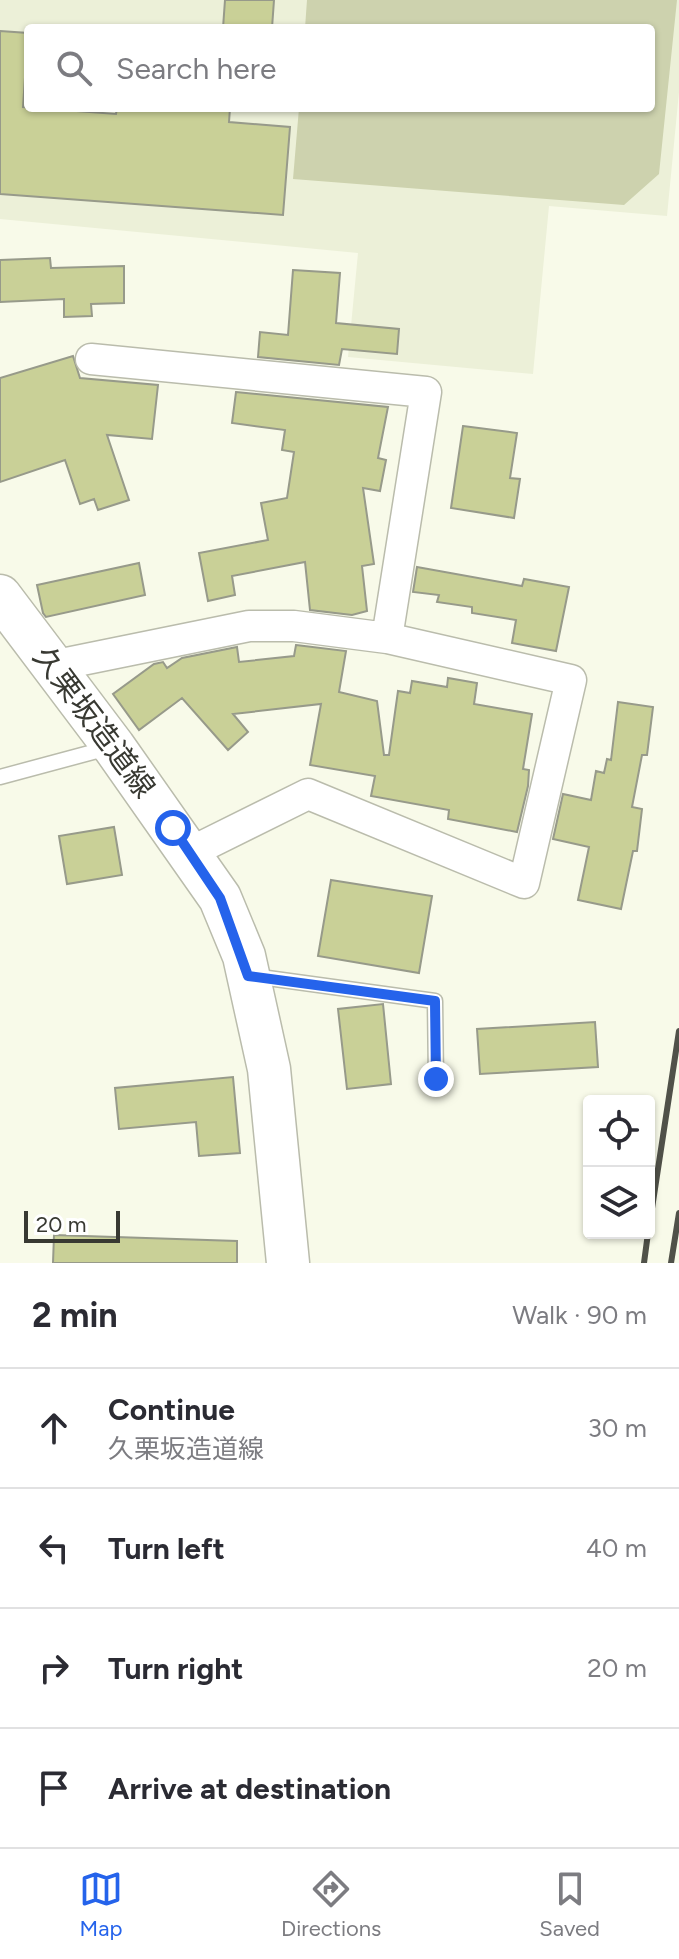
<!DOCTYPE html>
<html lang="en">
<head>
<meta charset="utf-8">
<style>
	body { margin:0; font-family:Figtree,"Noto Sans JP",sans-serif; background:#f7f7f7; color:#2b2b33 }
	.controls { position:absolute; right:24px; bottom:24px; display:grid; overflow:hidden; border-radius:8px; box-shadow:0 2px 6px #0004 }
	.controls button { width:72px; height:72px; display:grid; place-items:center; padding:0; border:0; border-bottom:2px solid #e1e1e2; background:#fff; color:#2b2b33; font:40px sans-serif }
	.scale { position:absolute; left:24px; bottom:20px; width:96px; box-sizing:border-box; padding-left:8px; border:4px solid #383932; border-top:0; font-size:22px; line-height:28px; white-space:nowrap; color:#383932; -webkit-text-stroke:6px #fff; paint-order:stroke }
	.stop { position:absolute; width:24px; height:24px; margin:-18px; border:6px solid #2563eb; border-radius:50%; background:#fff }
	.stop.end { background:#2563eb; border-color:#fff; box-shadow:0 2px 8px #0008 }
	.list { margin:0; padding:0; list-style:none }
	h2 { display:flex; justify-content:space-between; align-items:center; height:104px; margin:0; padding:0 32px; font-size:34px }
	h2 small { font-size:26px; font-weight:400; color:#7c7c81 }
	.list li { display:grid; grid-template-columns:52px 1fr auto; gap:24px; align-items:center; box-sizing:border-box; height:120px; padding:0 32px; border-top:2px solid #e1e1e2 }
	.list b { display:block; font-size:30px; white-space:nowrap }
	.list p { margin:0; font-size:26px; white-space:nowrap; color:#7c7c81 }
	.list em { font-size:26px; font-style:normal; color:#7c7c81 }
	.icon { flex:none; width:44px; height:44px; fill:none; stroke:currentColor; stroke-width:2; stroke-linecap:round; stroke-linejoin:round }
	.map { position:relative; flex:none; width:679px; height:1263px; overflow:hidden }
	.search { position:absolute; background:#fff; box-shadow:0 2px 6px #0004; left:24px; right:24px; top:24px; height:88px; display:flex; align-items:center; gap:20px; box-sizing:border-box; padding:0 28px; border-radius:8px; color:#7c7c81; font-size:30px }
	.sheet { height:584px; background:#fff }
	nav { display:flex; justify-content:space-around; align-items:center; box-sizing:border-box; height:112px; border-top:2px solid #e1e1e2; background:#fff; font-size:22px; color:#7c7c81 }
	nav a { display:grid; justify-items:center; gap:4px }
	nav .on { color:#2563eb }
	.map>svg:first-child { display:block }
	.built { fill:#ecf0d8; fill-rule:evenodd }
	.park { fill:#cdd2ae }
	.building { fill:#c9d097; stroke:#979a8a; stroke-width:2 }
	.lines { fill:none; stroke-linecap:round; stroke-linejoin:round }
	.lane-casing { stroke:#babcac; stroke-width:17 }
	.street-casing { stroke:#babcac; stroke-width:33 }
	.secondary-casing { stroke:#babcac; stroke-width:45 }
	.lane { stroke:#fff; stroke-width:14 }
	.street { stroke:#fff; stroke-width:30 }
	.secondary { stroke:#fff; stroke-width:42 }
	.rail { stroke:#505149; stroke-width:6 }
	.route { stroke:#2563eb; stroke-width:10 }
	.labels { text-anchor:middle; stroke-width:6; stroke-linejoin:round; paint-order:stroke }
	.street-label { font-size:30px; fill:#383932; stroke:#fff }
</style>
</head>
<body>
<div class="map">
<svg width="679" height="1263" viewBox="0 0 679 1263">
	<rect width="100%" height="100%" fill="#f8fae9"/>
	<path class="built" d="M 0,0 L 679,0 L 679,92 L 667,216 L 549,206 L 533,374 L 348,357 L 358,253 L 0,219 ZM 28,28 L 651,28 L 651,108 L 28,108 Z"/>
	<path class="park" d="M 307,0 L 677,0 L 659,174 L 624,205 L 293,179 L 299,108 L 651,108 L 651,28 L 305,28 Z"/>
	<path class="building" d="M 225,0 L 274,0 L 272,28 L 223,28 Z
		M 0,31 L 28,33 L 23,107 L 116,114 L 117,108 L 230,108 L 229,122 L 290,127 L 283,215 L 0,194 Z
		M 50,258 L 51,268 L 124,266 L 124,303 L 91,304 L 92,316 L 64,317 L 64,299 L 0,302 L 0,260 Z
		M 293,270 L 340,273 L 336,323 L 399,329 L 397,354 L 342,349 L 339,365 L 258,357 L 260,332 L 288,335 Z
		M 73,356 L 80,378 L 158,385 L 152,439 L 107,435 L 129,500 L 98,510 L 94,499 L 80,504 L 65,460 L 0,482 L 0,378 Z
		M 236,392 L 388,407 L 378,458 L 386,460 L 380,491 L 363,488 L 374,564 L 362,566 L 367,611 L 352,615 L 310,610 L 305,562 L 232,576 L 235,595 L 208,601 L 199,553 L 268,540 L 261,503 L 287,498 L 294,452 L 282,450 L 285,430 L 232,423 Z
		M 463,426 L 517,433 L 510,478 L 520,479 L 514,518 L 451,508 Z
		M 139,563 L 145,595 L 46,617 L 43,613 L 37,585 Z
		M 417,567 L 522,586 L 524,579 L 569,587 L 556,651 L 512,643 L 516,620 L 472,613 L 472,607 L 437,602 L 439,595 L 413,592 Z
		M 296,645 L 346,651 L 339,692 L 377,701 L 384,755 L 389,755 L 398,691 L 410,693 L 412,681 L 447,687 L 448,678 L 477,683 L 474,704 L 532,714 L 523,769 L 529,770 L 528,786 L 517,832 L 448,819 L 449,810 L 371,796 L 375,776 L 310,765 L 321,704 L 233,714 L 248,732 L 228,750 L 182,698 L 139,730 L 113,694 L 154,664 L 163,662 L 167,668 L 182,658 L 237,647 L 239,662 L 294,656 Z
		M 618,702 L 653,707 L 647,755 L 642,755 L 632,807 L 642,809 L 637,851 L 633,851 L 621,909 L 578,900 L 589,847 L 553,839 L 563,794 L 591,800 L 596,771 L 604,773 L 607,759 L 611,760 Z
		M 114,827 L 122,875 L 67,884 L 59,836 Z
		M 331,880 L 432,896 L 419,973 L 318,956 Z
		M 383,1004 L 391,1084 L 347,1089 L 338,1009 Z
		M 595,1022 L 598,1067 L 480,1074 L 477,1029 Z
		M 233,1077 L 240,1153 L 199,1156 L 196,1122 L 119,1129 L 115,1088 Z
		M 54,1235 L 237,1241 L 237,1263 L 53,1263 Z"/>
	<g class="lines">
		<g class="lane-casing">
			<path id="lane" d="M 0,777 L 108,748
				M 253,976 L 435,1001 L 436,1079"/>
		</g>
		<g class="street-casing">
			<path id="street" d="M 91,359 L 426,392 L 387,638
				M 52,666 L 249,626 L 294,626 L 387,638 L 571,680 L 524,883 L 308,794 L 189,853"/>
		</g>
		<g class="secondary-casing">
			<path id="secondary" d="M 0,596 L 114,747 L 220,898 L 244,956 L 269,1069 L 288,1263"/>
		</g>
		<use href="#lane" class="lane"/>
		<use href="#street" class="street"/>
		<use href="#secondary" class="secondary"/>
		<path class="rail" d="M 649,1228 L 679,1031
			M 644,1263 L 648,1233
			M 671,1263 L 679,1213"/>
	</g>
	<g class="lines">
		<path class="route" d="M 173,828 L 220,898 L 248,976 L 435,1001 L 436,1079"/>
	</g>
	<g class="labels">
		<g class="street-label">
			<text transform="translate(94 722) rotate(53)" y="10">久栗坂造道線</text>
		</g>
	</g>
</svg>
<div class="controls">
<button><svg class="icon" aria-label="locate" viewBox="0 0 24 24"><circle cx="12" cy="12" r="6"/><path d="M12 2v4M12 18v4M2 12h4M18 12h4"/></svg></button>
<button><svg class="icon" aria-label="layers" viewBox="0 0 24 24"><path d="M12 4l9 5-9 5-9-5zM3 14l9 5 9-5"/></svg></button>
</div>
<div class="scale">20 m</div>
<div class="stop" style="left:173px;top:828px"></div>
<div class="stop end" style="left:436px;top:1079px"></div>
<div class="search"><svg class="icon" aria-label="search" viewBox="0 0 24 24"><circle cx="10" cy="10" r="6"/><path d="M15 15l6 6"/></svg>Search here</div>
</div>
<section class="sheet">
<h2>2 min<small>Walk · 90 m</small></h2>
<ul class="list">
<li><svg class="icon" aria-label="ahead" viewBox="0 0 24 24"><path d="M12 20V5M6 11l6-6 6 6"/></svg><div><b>Continue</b><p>久栗坂造道線</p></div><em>30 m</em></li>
<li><svg class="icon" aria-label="left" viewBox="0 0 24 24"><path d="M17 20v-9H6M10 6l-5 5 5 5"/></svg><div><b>Turn left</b></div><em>40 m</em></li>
<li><svg class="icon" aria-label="right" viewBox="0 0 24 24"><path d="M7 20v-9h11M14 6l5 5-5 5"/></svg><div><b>Turn right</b></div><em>20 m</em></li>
<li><svg class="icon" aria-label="arrive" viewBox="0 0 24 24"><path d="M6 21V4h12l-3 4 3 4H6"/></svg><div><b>Arrive at destination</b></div></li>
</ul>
</section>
<nav>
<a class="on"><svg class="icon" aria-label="map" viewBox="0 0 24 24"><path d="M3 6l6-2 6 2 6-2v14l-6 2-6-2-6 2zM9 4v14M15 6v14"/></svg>Map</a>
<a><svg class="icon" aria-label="directions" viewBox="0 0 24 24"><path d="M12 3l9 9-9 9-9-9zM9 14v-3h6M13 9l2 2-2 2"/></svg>Directions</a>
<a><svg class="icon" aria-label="saved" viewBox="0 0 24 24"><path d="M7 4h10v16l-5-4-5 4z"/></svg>Saved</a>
</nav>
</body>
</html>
